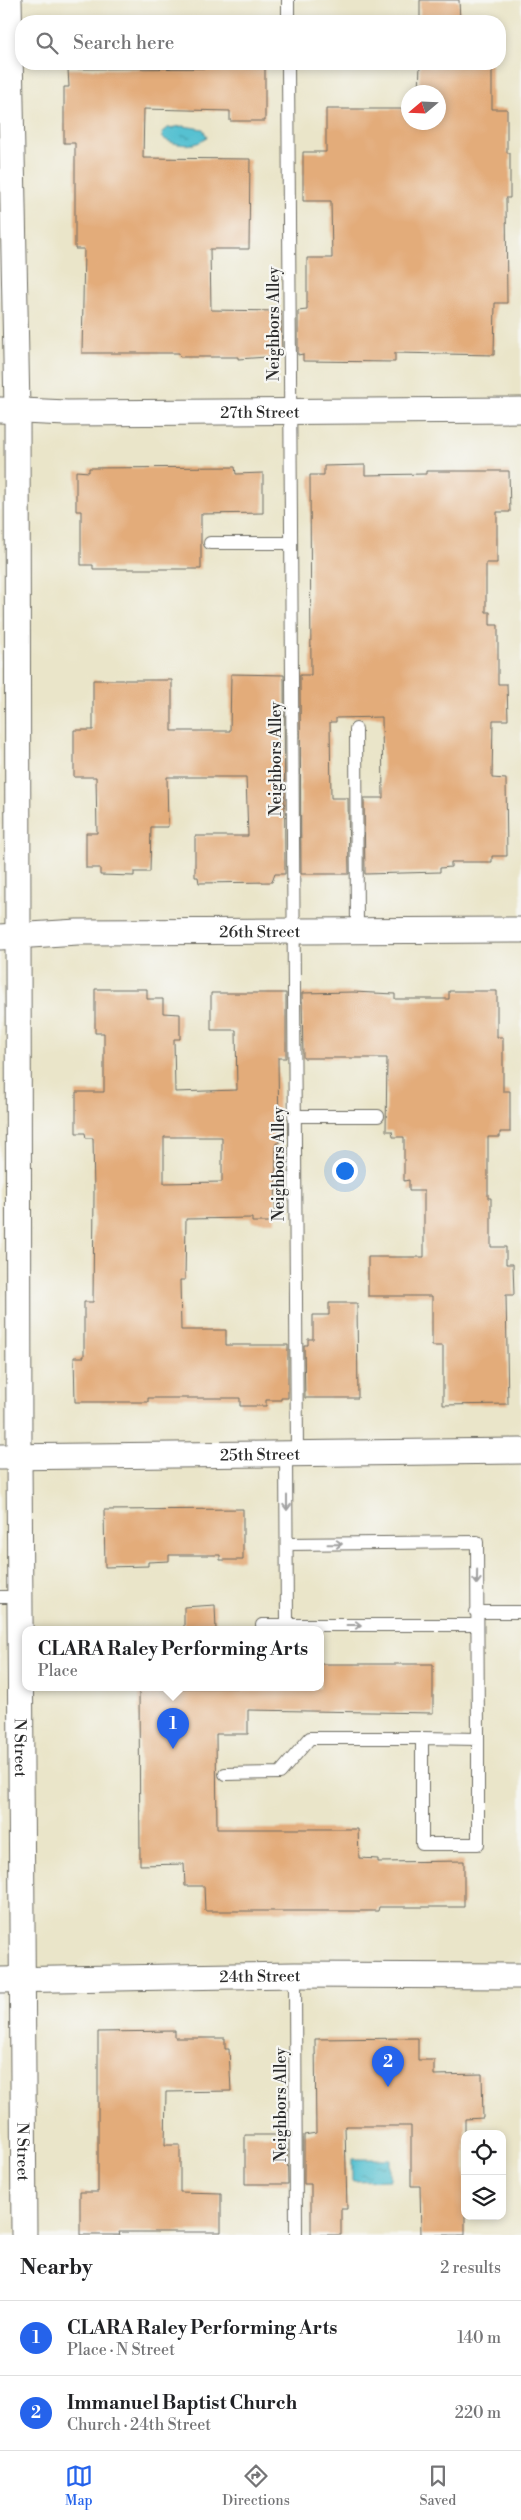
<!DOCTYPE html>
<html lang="en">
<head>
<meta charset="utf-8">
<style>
	body { margin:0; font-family:"Libre Bodoni",serif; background:#f6f6f6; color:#202124 }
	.controls { position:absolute; right:15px; bottom:15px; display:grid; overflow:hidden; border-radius:10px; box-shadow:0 2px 8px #0003 }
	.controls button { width:45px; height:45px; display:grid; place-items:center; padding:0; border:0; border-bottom:1px solid #e0e0e0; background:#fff; color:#202124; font:25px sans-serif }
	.compass { position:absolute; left:401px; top:85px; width:45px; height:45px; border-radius:50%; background:#fff; box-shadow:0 2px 8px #0003; rotate:251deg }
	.you { position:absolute; left:344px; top:1170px; width:18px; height:18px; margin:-12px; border:4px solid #fff; border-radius:50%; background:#1a73e8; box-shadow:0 0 0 8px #1a73e833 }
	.badge { display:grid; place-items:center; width:32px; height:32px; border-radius:50%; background:#2563eb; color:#fff; font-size:16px; font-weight:700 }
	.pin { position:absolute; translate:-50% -41px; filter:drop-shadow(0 1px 2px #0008) }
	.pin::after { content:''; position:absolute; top:26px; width:18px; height:15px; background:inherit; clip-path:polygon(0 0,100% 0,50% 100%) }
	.popup { position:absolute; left:22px; top:1626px; width:302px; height:65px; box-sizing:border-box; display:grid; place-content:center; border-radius:10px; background:#fff; filter:drop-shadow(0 1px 4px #0005); font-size:16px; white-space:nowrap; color:#757577 }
	.popup b { font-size:19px; color:#202124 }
	.popup::after { content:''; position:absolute; left:50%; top:100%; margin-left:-10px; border:10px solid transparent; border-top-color:#fff }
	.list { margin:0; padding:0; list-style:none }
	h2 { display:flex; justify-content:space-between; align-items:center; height:65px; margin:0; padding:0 20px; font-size:21px }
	h2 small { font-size:16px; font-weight:400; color:#757577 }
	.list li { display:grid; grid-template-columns:32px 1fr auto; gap:15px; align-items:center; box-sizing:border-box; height:75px; padding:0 20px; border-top:1px solid #e0e0e0 }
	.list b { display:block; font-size:19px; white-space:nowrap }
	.list p { margin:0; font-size:16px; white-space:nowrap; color:#757577 }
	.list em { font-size:16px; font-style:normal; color:#757577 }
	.icon { flex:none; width:28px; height:28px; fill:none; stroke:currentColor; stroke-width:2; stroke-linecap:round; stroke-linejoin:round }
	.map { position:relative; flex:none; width:521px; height:2235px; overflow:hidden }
	.search { position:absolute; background:#fff; box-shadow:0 2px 8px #0003; left:15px; right:15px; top:15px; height:55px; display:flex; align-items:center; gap:12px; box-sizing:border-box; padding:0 18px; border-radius:20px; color:#757577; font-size:19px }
	.sheet { height:215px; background:#fff }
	nav { display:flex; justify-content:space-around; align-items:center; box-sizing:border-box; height:70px; border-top:1px solid #e0e0e0; background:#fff; font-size:14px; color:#757577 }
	nav a { display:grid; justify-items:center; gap:2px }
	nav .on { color:#2563eb }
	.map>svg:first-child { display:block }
	.water { fill:url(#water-ripples); stroke:#40767e }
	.building { fill:#e3ac7a; fill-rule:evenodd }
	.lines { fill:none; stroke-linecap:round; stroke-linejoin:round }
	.lane-casing { stroke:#6e6c62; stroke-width:14 }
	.street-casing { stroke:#6e6c62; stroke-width:27 }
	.lane { stroke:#fff; stroke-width:12 }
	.street { stroke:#fff; stroke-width:25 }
	.oneway { stroke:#a0a0a0 }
	.labels { text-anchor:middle; stroke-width:4.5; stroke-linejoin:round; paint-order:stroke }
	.street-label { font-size:16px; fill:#2b2b2b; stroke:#f6f6f2 }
</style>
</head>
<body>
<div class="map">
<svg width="521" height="2235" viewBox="0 0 521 2235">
	<defs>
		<pattern id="water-ripples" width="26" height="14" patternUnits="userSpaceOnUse" patternTransform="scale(1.25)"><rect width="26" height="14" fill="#56c1d1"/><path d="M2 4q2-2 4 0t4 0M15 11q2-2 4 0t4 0" fill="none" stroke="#479daa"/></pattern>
	</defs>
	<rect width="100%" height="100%" fill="#f6f6f2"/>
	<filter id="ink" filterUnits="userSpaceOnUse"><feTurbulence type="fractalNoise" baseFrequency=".02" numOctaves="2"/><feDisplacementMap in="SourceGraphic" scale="10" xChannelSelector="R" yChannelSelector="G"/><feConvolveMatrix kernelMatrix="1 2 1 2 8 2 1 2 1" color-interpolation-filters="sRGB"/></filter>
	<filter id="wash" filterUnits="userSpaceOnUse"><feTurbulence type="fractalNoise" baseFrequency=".0096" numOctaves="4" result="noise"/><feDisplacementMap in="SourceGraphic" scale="20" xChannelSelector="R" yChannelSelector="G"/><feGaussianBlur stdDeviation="1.12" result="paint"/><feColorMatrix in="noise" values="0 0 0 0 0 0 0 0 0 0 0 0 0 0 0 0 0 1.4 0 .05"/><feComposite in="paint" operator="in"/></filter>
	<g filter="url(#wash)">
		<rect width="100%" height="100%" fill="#eae5c9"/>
		<path class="water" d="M 183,126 L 203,129 L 207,137 C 197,148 174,146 163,138 L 162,133 L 168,128 Z
			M 352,2159 L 390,2159 L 390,2180 L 352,2181 Z"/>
		<g id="blocks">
			<path class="building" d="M 420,0 L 459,0 L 460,21 L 420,21 Z
				M 420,64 L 492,64 L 492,109 L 507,109 L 507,153 L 510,153 L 510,198 L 506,198 L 507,303 L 495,303 L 494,355 L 395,353 L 395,362 L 303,361 L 303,354 L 298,355 L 298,311 L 307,310 L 307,258 L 332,258 L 331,201 L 303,201 L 303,152 L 326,152 L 326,109 L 408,109 L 408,122 L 438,122 L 438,92 L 419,92 Z
				M 265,68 L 265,121 L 230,121 L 230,111 L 144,109 L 143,158 L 250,159 L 249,249 L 210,249 L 211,310 L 281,311 L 282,356 L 238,359 L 238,357 L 180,357 L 179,353 L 82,353 L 84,249 L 75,249 L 75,143 L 64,143 L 64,87 L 69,87 L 68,69 Z
				M 365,465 L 365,475 L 426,474 L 426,471 L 509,471 L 510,512 L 497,512 L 497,563 L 486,563 L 486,612 L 490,612 L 490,625 L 498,625 L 498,684 L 507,684 L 508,720 L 493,720 L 492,778 L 506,779 L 507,856 L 492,856 L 492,862 L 451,862 L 451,867 L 440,868 L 440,872 L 365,874 L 364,798 L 383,798 L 382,717 L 336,718 L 336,722 L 330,722 L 331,798 L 348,798 L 349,874 L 301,874 L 300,675 L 311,675 L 310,475 L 324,475 L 324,466 Z
				M 235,467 L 236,474 L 263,473 L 263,513 L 201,514 L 201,569 L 93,569 L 93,565 L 81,565 L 81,511 L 76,511 L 76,471 L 89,472 L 89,468 Z
				M 231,674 L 284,675 L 285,874 L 275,874 L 272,882 L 199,883 L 198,877 L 195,877 L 195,836 L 248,836 L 246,777 L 167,777 L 168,827 L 151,827 L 150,872 L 134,872 L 134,876 L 100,875 L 100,868 L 86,868 L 86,833 L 97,833 L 96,777 L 74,777 L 74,730 L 93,730 L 93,680 L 172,680 L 172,731 L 230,731 Z
				M 95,989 L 147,989 L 147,999 L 163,999 L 163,1013 L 180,1014 L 180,1039 L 174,1039 L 175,1092 L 237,1090 L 236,1030 L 211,1030 L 211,993 L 286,993 L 286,1058 L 278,1058 L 279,1143 L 276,1143 L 275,1222 L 252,1222 L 252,1218 L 186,1219 L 185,1280 L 180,1280 L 181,1330 L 226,1330 L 226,1345 L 288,1345 L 288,1398 L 281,1398 L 281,1400 L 266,1400 L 266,1406 L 240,1406 L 240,1398 L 148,1398 L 148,1402 L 75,1402 L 74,1357 L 84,1357 L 84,1302 L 93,1302 L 94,1194 L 93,1138 L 86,1138 L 85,1133 L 76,1133 L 76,1092 L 104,1092 L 104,1033 L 95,1033 ZM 164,1137 L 222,1137 L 222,1182 L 164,1183 Z
				M 449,991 L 497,991 L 497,1037 L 503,1037 L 503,1091 L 510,1091 L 510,1132 L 500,1132 L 500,1137 L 488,1137 L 488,1198 L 491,1198 L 491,1247 L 506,1247 L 506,1264 L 513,1264 L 514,1295 L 506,1295 L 508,1404 L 443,1405 L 443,1346 L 432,1346 L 432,1296 L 368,1296 L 368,1257 L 424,1257 L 424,1191 L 409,1191 L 409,1180 L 404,1181 L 404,1137 L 393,1137 L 392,1131 L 386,1131 L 387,1058 L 303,1058 L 302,993 L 353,992 L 395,994 L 395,999 L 449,999 Z
				M 329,1303 L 357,1303 L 358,1398 L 305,1398 L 304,1345 L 308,1345 L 308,1339 L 313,1339 L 313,1315 L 329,1315 Z
				M 243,1509 L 243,1560 L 220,1560 L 220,1555 L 169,1555 L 169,1561 L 148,1562 L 148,1566 L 105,1567 L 104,1510 Z
				M 215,1605 L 216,1630 L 184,1630 L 184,1607 Z
				M 320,1664 L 433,1664 L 433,1713 L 248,1710 L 248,1734 L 216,1734 L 217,1829 L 358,1829 L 359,1858 L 378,1859 L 378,1862 L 464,1861 L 464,1907 L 379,1907 L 378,1911 L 205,1911 L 204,1886 L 185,1886 L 184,1864 L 140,1865 L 139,1688 L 320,1688 Z
				M 175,2031 L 175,2038 L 225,2038 L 225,2049 L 229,2049 L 231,2091 L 166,2092 L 165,2145 L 180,2145 L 180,2192 L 221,2193 L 221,2232 L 119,2232 L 120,2235 L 80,2235 L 80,2192 L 98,2192 L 98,2032 Z
				M 418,2038 L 418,2060 L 434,2060 L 434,2075 L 482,2074 L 483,2118 L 465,2119 L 465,2235 L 421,2235 L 420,2186 L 411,2186 L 411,2126 L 345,2126 L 347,2209 L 341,2209 L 341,2235 L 311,2235 L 311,2184 L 304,2184 L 304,2135 L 316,2133 L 315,2039 Z
				M 245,2135 L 287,2135 L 288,2184 L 245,2184 Z"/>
		</g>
	</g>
	<g filter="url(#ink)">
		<use href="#blocks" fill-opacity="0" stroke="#6e6c62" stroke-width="1"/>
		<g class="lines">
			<g class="lane-casing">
				<path id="lane" d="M 288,0 L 288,21
					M 288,64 L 297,1455
					M 210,543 L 290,543
					M 356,729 L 357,931
					M 294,1116 L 378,1116
					M 286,1454 L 287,1625
					M 287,1544 L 477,1542 L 478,1739 L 422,1738 L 422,1844 L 478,1844 L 478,1739
					M 0,1597 L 20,1597
					M 476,1612 L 521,1612
					M 262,1625 L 476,1625
					M 225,1774 L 280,1773 L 310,1738 L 422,1738
					M 295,1975 L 296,2235"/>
			</g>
			<g class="street-casing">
				<g id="street">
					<path id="s1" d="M 9,0 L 17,410 L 19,1457 L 24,2235"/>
					<path id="s2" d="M 0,410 L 67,413 L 521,410"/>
					<path id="s3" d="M 0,937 L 77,932 L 521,930"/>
					<path id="s4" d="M 0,1457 L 521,1451"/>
					<path id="s5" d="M 0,1980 L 295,1975 L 521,1976"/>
				</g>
			</g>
			<use href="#lane" class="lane"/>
			<use href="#street" class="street"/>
		</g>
		<defs><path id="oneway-shaft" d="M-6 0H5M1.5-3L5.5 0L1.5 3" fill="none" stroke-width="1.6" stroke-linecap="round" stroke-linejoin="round" transform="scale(1.25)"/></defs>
		<g class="oneway">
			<use href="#oneway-shaft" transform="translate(287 1503) rotate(90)"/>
			<use href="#oneway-shaft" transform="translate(335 1544) rotate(-1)"/>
			<use href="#oneway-shaft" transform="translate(477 1577) rotate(91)"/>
			<use href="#oneway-shaft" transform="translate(354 1625)"/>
		</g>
	</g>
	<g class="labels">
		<g class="street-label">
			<text transform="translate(273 324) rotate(-90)" y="6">Neighbors Alley</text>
			<text dy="6" stroke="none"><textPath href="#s2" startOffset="260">27th Street</textPath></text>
			<text transform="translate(275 759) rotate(-90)" y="6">Neighbors Alley</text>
			<text dy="6" stroke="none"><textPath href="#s3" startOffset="260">26th Street</textPath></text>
			<text transform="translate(278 1164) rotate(-90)" y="6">Neighbors Alley</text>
			<text dy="6" stroke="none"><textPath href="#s4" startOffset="260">25th Street</textPath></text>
			<text dy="6" stroke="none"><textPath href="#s1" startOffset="1748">N Street</textPath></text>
			<text dy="6" stroke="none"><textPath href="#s5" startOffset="260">24th Street</textPath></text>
			<text transform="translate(280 2105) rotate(-90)" y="6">Neighbors Alley</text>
			<text dy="6" stroke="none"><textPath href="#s1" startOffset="2152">N Street</textPath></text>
		</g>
	</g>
</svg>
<div class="controls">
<button><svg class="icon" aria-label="locate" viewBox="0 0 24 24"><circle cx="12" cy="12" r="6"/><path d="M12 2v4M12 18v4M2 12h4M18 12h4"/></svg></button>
<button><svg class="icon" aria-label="layers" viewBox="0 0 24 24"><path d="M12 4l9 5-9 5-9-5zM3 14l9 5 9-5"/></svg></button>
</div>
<svg class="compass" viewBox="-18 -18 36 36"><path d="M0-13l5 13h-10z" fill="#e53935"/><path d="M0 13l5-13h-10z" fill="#757577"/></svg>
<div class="you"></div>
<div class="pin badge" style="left:173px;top:1749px">1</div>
<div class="popup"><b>CLARA Raley Performing Arts</b>Place</div>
<div class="pin badge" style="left:388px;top:2087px">2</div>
<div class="search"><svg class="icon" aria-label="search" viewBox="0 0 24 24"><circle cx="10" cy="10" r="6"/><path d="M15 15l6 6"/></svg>Search here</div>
</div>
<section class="sheet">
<h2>Nearby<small>2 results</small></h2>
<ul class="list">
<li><span class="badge">1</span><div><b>CLARA Raley Performing Arts</b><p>Place · N Street</p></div><em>140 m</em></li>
<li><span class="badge">2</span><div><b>Immanuel Baptist Church</b><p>Church · 24th Street</p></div><em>220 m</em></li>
</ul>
</section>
<nav>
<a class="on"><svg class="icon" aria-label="map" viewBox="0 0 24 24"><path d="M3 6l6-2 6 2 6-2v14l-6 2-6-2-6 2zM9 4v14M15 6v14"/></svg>Map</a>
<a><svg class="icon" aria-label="directions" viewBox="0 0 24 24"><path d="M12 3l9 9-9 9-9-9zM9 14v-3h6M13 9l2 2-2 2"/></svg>Directions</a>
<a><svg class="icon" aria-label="saved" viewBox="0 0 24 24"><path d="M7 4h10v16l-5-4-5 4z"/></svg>Saved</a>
</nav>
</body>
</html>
